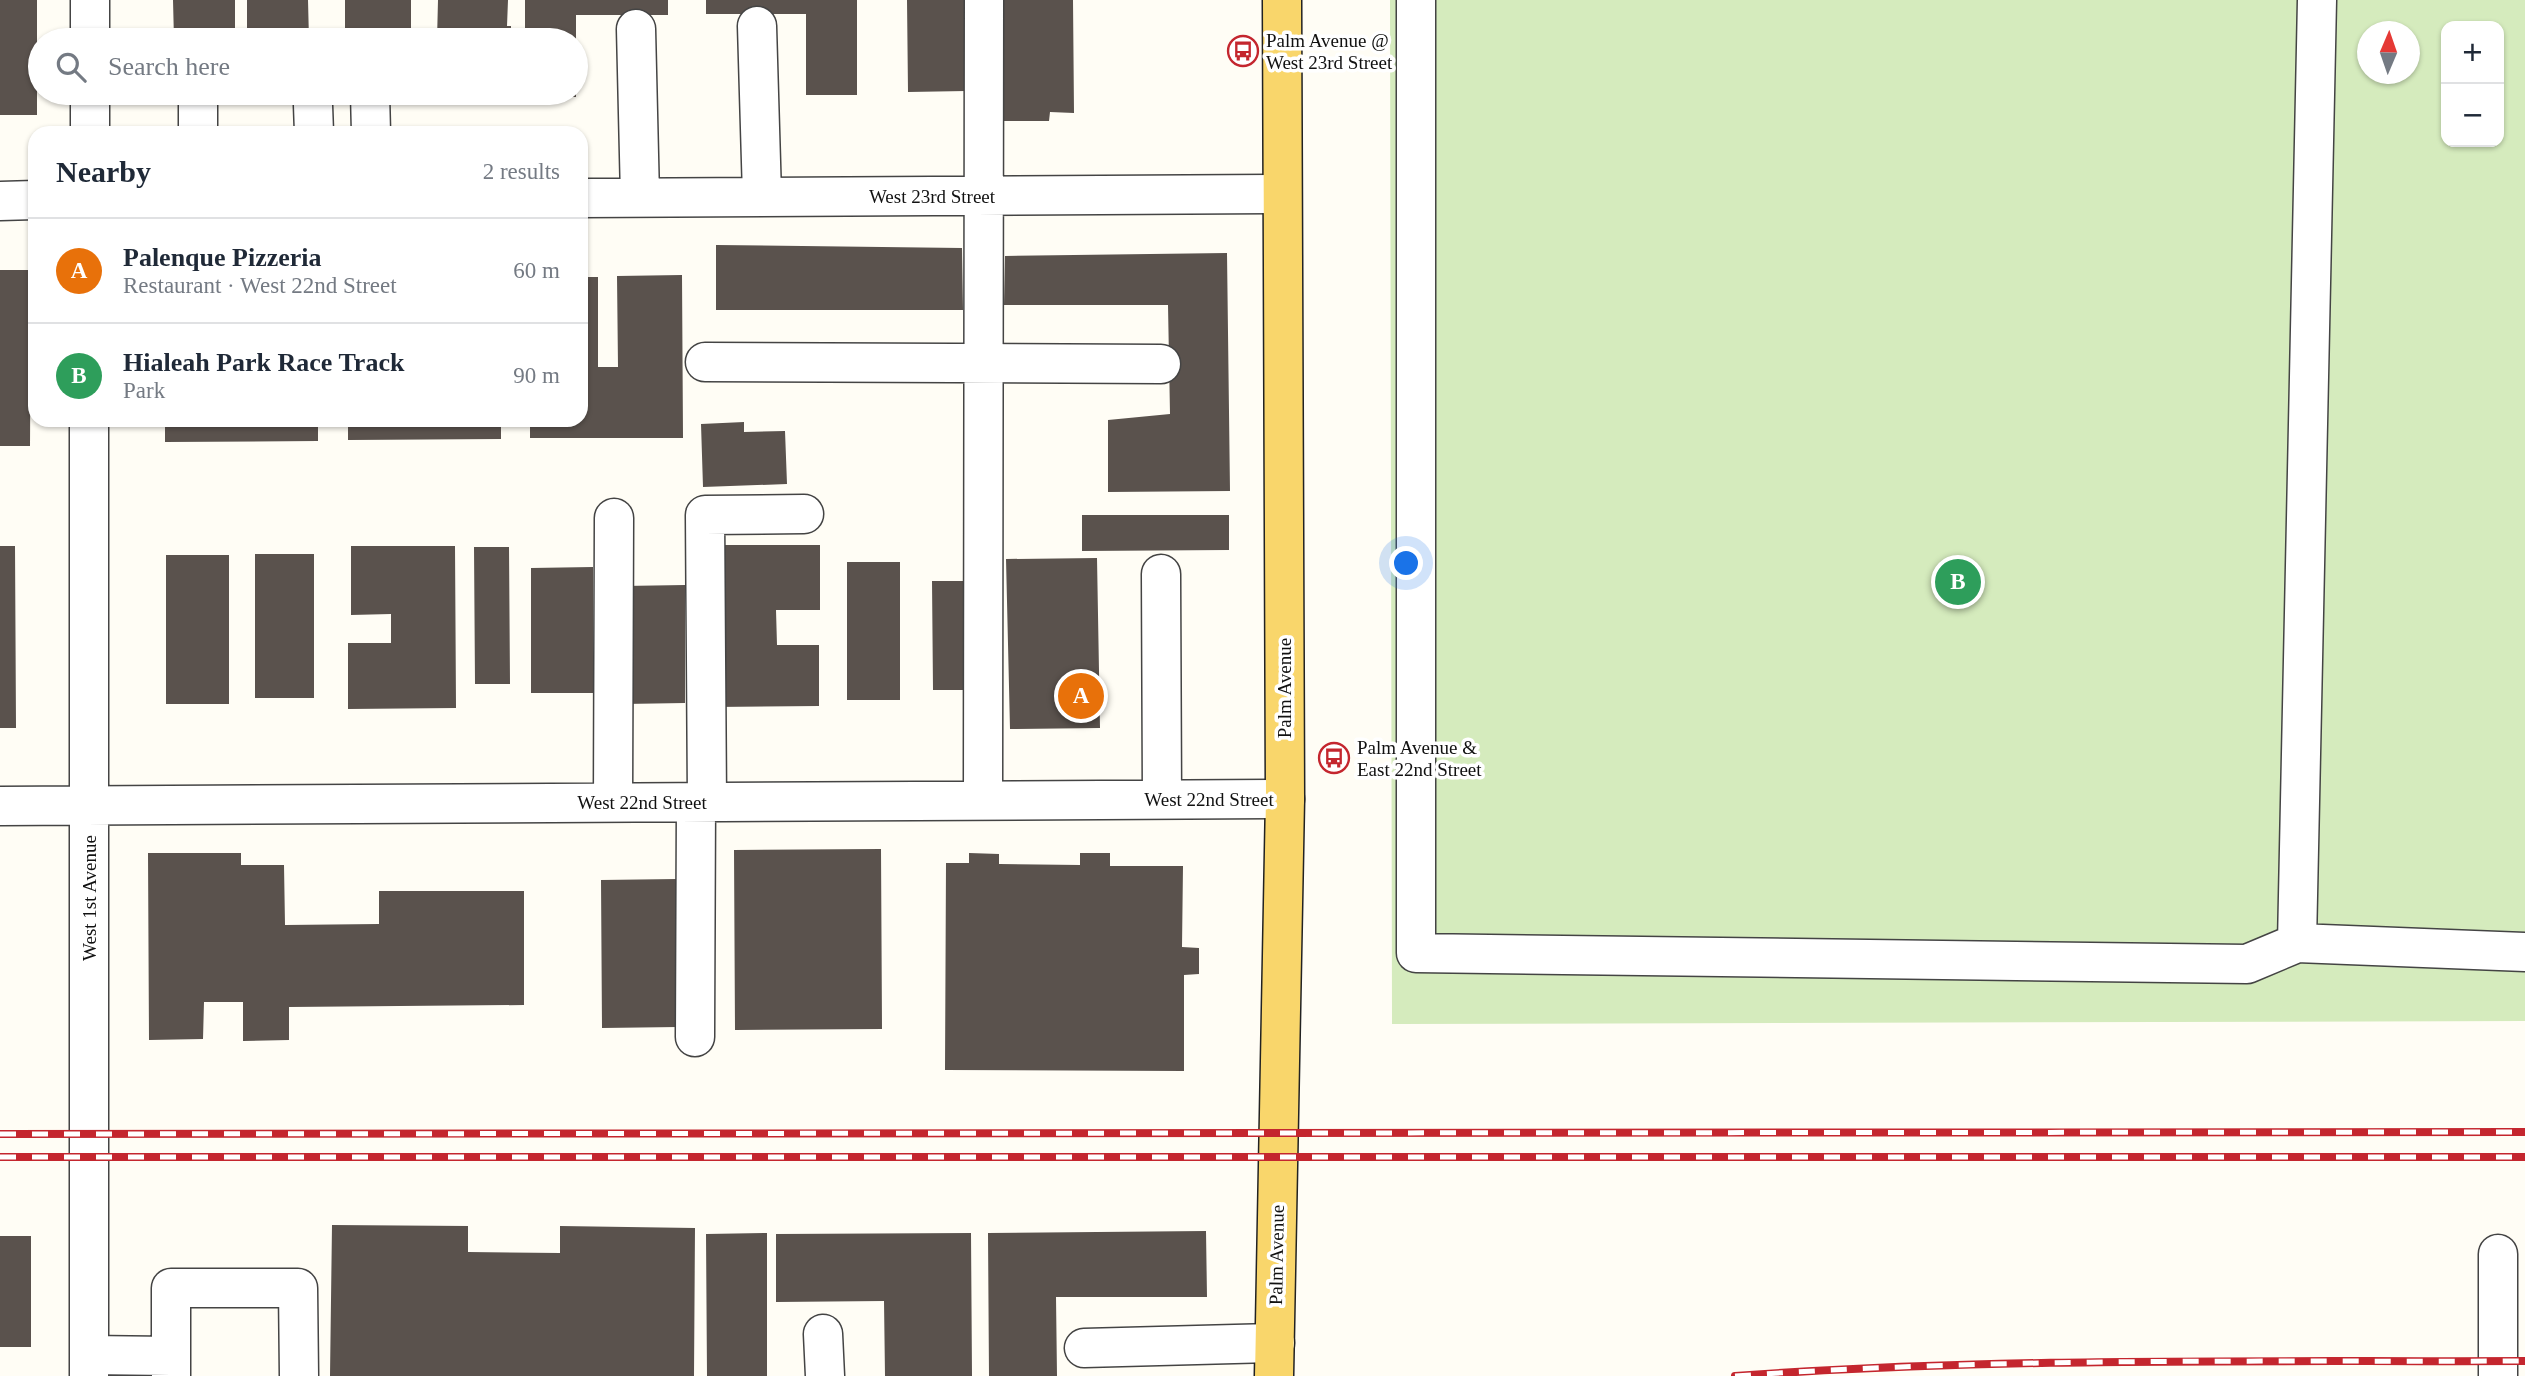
<!DOCTYPE html>
<html lang="en">
<head>
<meta charset="utf-8">
<style>
	body { margin:0; font-family:Georgia,serif; background:#f6f6f7; color:#1f2937 }
	.controls { position:absolute; right:21px; top:21px; display:grid; overflow:hidden; border-radius:14px; box-shadow:0 2px 5px #0004 }
	.controls button { width:63px; height:63px; display:grid; place-items:center; padding:0; border:0; border-bottom:2px solid #e0e1e3; background:#fff; color:#1f2937; font:35px sans-serif }
	.compass { position:absolute; left:2357px; top:21px; width:63px; height:63px; border-radius:50%; background:#fff; box-shadow:0 2px 5px #0004; rotate:2deg }
	.you { position:absolute; left:1407px; top:564px; width:24px; height:24px; margin:-18px; border:5px solid #fff; border-radius:50%; background:#1a73e8; box-shadow:0 0 0 10px #1a73e833 }
	.badge { display:grid; place-items:center; width:46px; height:46px; border-radius:50%; background:#d93025; color:#fff; font-size:23px; font-weight:700 }
	.pin { position:absolute; translate:-50% -50%; border:4px solid #fff; box-shadow:0 2px 7px #0006 }
	.list { margin:0; padding:0; list-style:none }
	h2 { display:flex; justify-content:space-between; align-items:center; height:91px; margin:0; padding:0 28px; font-size:30px }
	h2 small { font-size:23px; font-weight:400; color:#747a83 }
	.list li { display:grid; grid-template-columns:46px 1fr auto; gap:21px; align-items:center; box-sizing:border-box; height:105px; padding:0 28px; border-top:2px solid #e0e1e3 }
	.list b { display:block; font-size:26px; white-space:nowrap }
	.list p { margin:0; font-size:23px; white-space:nowrap; color:#747a83 }
	.list em { font-size:23px; font-style:normal; color:#747a83 }
	.icon { flex:none; width:38px; height:38px; fill:none; stroke:currentColor; stroke-width:2; stroke-linecap:round; stroke-linejoin:round }
	.map { position:relative; flex:none; width:2525px; height:1376px; overflow:hidden }
	.search { position:absolute; background:#fff; box-shadow:0 2px 5px #0004; left:28px; top:28px; width:560px; height:77px; display:flex; align-items:center; gap:18px; box-sizing:border-box; padding:0 24px; border-radius:38px; color:#747a83; font-size:26px }
	.panel { position:absolute; background:#fff; box-shadow:0 2px 5px #0004; left:28px; top:126px; width:560px; height:301px; border-radius:21px }
	.map>svg:first-child { display:block }
	.green { fill:#d5ebbd; fill-rule:evenodd }
	.building { fill:#5a524d }
	.lines { fill:none; stroke-linecap:round; stroke-linejoin:round }
	.minor-casing { stroke:#444; stroke-width:41 }
	.major-casing { stroke:#222; stroke-width:41 }
	.minor { stroke:#fff; stroke-width:38 }
	.major { stroke:#f9d66b; stroke-width:38 }
	.rail-casing { stroke:#c4262e; stroke-width:8 }
	.rail { stroke:#fff; stroke-width:5; stroke-dasharray:16; stroke-linecap:butt }
	.labels { text-anchor:middle; stroke-width:7; stroke-linejoin:round; paint-order:stroke }
	.poi-label { font-size:19px; fill:#111; stroke:#fff; text-anchor:start }
	.street-label { font-size:19px; fill:#111; stroke:#fff }
</style>
</head>
<body>
<div class="map">
<svg width="2525" height="1376" viewBox="0 0 2525 1376">
	<rect width="100%" height="100%" fill="#fffdf5"/>
	<path class="green" d="M 1390,0 L 2525,0 L 2525,1021 L 1392,1024 ZM 2446,26 L 2499,26 L 2499,142 L 2446,142 ZM 2368,32 L 2410,32 L 2410,74 L 2368,74 Z"/>
	<path class="building" d="M 0,0 L 37,0 L 37,115 L 0,115 Z
		M 173,0 L 235,0 L 235,40 L 174,40 Z
		M 247,0 L 308,0 L 309,40 L 247,40 Z
		M 345,0 L 411,0 L 411,40 L 345,40 Z
		M 438,0 L 508,0 L 507,26 L 511,26 L 511,40 L 437,40 Z
		M 525,0 L 668,0 L 668,15 L 576,15 L 576,40 L 525,40 Z
		M 706,0 L 857,0 L 857,95 L 806,95 L 806,14 L 706,14 Z
		M 907,0 L 966,0 L 966,91 L 908,92 Z
		M 1001,0 L 1073,0 L 1074,113 L 1050,112 L 1049,121 L 1002,121 Z
		M 525,93 L 576,93 L 576,97 L 525,96 Z
		M 716,245 L 962,248 L 963,310 L 716,310 Z
		M 1227,253 L 1230,491 L 1108,492 L 1108,420 L 1170,414 L 1168,305 L 1004,305 L 1005,256 Z
		M 0,270 L 31,270 L 30,446 L 0,446 Z
		M 682,275 L 683,438 L 530,438 L 530,420 L 581,420 L 581,277 L 598,277 L 598,367 L 618,367 L 617,276 Z
		M 165,420 L 318,420 L 318,441 L 165,442 Z
		M 348,420 L 501,420 L 501,439 L 348,440 Z
		M 744,422 L 744,432 L 785,431 L 787,484 L 703,487 L 701,424 Z
		M 1082,515 L 1229,515 L 1229,550 L 1082,551 Z
		M 713,545 L 820,545 L 820,610 L 776,610 L 777,645 L 819,645 L 819,706 L 714,707 Z
		M 0,546 L 15,546 L 16,728 L 0,728 Z
		M 351,546 L 455,546 L 456,708 L 348,709 L 348,643 L 391,643 L 391,614 L 351,615 Z
		M 474,547 L 509,547 L 510,684 L 475,684 Z
		M 255,554 L 314,554 L 314,698 L 255,698 Z
		M 166,555 L 229,555 L 229,704 L 166,704 Z
		M 1097,558 L 1100,728 L 1010,729 L 1006,559 Z
		M 847,562 L 900,562 L 900,700 L 847,700 Z
		M 593,567 L 593,693 L 531,693 L 531,568 Z
		M 932,581 L 970,581 L 971,690 L 933,690 Z
		M 685,585 L 685,703 L 624,704 L 623,586 Z
		M 881,849 L 882,1029 L 735,1030 L 734,850 Z
		M 148,853 L 241,853 L 241,865 L 284,865 L 285,925 L 379,924 L 379,891 L 524,891 L 524,1005 L 289,1007 L 289,1040 L 243,1041 L 243,1002 L 204,1002 L 203,1039 L 149,1040 Z
		M 969,853 L 999,854 L 999,864 L 1080,865 L 1080,853 L 1110,853 L 1110,866 L 1183,866 L 1182,947 L 1199,948 L 1199,974 L 1184,975 L 1184,1071 L 945,1070 L 946,863 L 969,863 Z
		M 677,879 L 678,1027 L 602,1028 L 601,880 Z
		M 332,1225 L 468,1226 L 468,1252 L 560,1253 L 560,1226 L 695,1228 L 694,1376 L 330,1376 Z
		M 1206,1231 L 1207,1297 L 1056,1297 L 1057,1376 L 989,1376 L 988,1233 Z
		M 767,1233 L 767,1376 L 707,1376 L 706,1234 Z
		M 971,1233 L 972,1376 L 885,1376 L 884,1301 L 776,1302 L 776,1234 Z
		M 0,1236 L 31,1236 L 31,1347 L 0,1347 Z"/>
	<g class="lines">
		<g class="minor-casing">
			<path id="minor" d="M 90,0 L 90,40
				M 1416,0 L 1416,953 L 2247,964 L 2297,943
				M 2317,0 L 2297,943 L 2525,952
				M 757,26 L 762,196
				M 636,29 L 640,197
				M 370,93 L 371,133
				M 313,105 L 314,133
				M 90,133 L 90,93
				M 198,133 L 198,105
				M 581,198 L 1282,194
				M 0,201 L 35,200
				M 705,362 L 1161,364
				M 1161,574 L 1162,799
				M 983,800 L 984,0
				M 613,802 L 614,518
				M 707,802 L 705,515 L 804,514
				M 0,806 L 1285,799
				M 695,1037 L 696,802
				M 823,1334 L 825,1376
				M 1084,1348 L 1275,1343
				M 89,1355 L 171,1356
				M 89,1376 L 89,420
				M 171,1376 L 171,1288 L 298,1288 L 299,1376
				M 2498,1376 L 2498,1254"/>
		</g>
		<g class="major-casing">
			<path id="major" d="M 1274,1376 L 1285,799 L 1282,0"/>
		</g>
		<use href="#minor" class="minor"/>
		<use href="#major" class="major"/>
		<g class="rail-casing">
			<path id="rail" d="M 0,1134 L 2525,1132
				M 0,1157 L 2525,1157
				M 1735,1376 C 1997,1357 2262,1362 2525,1361"/>
		</g>
		<use href="#rail" class="rail"/>
	</g>
	<defs>
		<g id="bus-ring" transform="scale(1.575)"><circle r="9.5" fill="#fff" stroke="#c4262e" stroke-width="1.5"/><path d="M-5-6H5V4H4V6H2V4H-2V6H-4V4H-5ZM-3.5-4V0h7V-4ZM-3.5 1.2v1.5H-2V1.2ZM2 1.2v1.5H3.5V1.2Z" fill="#c4262e"/></g>
	</defs>
	<g fill-rule="evenodd">
		<use href="#bus-ring" x="1243" y="51"/>
		<use href="#bus-ring" x="1334" y="758"/>
	</g>
	<g class="labels">
		<g class="poi-label">
			<text x="1266" y="47">Palm Avenue @<tspan x="1266" dy="22">West 23rd Street</tspan></text>
			<text x="1357" y="754">Palm Avenue &amp;<tspan x="1357" dy="22">East 22nd Street</tspan></text>
		</g>
		<g class="street-label">
			<text x="932" y="203">West 23rd Street</text>
			<text transform="translate(1284 688) rotate(-90)" y="7">Palm Avenue</text>
			<text x="1209" y="806">West 22nd Street</text>
			<text x="642" y="809">West 22nd Street</text>
			<text transform="translate(89 898) rotate(-90)" y="7">West 1st Avenue</text>
			<text transform="translate(1276 1255) rotate(-89)" y="7">Palm Avenue</text>
		</g>
	</g>
</svg>
<div class="controls">
<button>+</button>
<button>−</button>
</div>
<svg class="compass" viewBox="-18 -18 36 36"><path d="M0-13l5 13h-10z" fill="#e53935"/><path d="M0 13l5-13h-10z" fill="#747a83"/></svg>
<div class="you"></div>
<div class="pin badge" style="left:1081px;top:696px;background:#e8710a">A</div>
<div class="pin badge" style="left:1958px;top:582px;background:#2e9e5b">B</div>
<div class="search"><svg class="icon" aria-label="search" viewBox="0 0 24 24"><circle cx="10" cy="10" r="6"/><path d="M15 15l6 6"/></svg>Search here</div>
<section class="panel">
<h2>Nearby<small>2 results</small></h2>
<ul class="list">
<li><span class="badge" style="background:#e8710a">A</span><div><b>Palenque Pizzeria</b><p>Restaurant · West 22nd Street</p></div><em>60 m</em></li>
<li><span class="badge" style="background:#2e9e5b">B</span><div><b>Hialeah Park Race Track</b><p>Park</p></div><em>90 m</em></li>
</ul>
</section>
</div>
</body>
</html>
